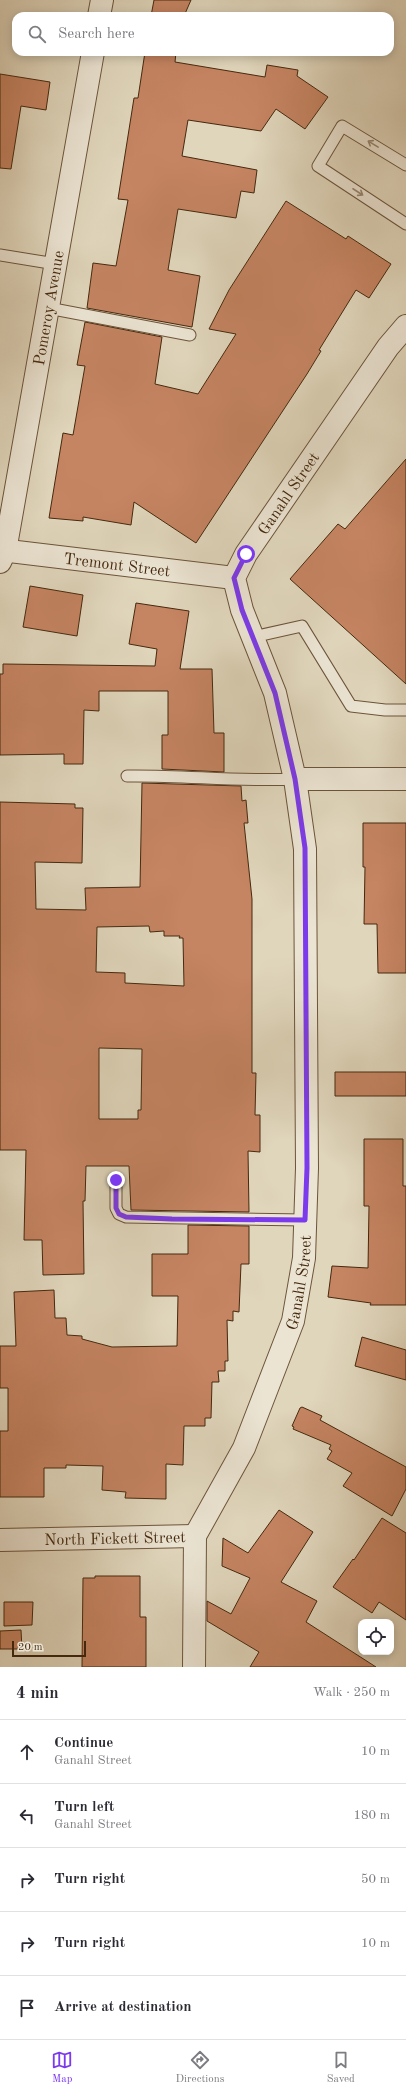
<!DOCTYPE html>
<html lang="en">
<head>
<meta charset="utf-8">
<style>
	body { margin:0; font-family:"Old Standard TT",serif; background:#f7f7f7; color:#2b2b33 }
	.controls { position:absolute; right:12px; bottom:12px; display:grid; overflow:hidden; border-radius:8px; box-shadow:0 2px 10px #0003 }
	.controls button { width:36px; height:36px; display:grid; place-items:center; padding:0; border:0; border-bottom:1px solid #e1e1e2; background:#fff; color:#2b2b33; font:20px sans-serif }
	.scale { position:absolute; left:12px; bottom:10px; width:74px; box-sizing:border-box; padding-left:4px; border:2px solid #45290e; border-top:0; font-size:11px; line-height:14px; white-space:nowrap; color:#45290e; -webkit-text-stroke:3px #ebe4d3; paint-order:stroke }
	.stop { position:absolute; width:12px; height:12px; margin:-9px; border:3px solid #7c3aed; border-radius:50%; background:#fff }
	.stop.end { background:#7c3aed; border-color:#fff; box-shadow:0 1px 4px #0008 }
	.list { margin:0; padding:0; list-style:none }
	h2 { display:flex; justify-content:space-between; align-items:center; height:52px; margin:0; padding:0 16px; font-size:17px }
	h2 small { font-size:13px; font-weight:400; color:#7c7c81 }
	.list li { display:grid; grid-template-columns:26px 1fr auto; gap:12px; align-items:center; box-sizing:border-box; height:64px; padding:0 16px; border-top:1px solid #e1e1e2 }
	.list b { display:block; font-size:15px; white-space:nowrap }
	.list p { margin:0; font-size:13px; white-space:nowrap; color:#7c7c81 }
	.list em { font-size:13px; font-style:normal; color:#7c7c81 }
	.icon { flex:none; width:22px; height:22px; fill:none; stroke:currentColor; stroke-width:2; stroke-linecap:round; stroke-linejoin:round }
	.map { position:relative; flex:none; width:406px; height:1667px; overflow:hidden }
	.search { position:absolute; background:#fff; box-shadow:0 2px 10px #0003; left:12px; right:12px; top:12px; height:44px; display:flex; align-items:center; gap:10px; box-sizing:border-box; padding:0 14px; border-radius:12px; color:#7c7c81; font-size:15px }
	.sheet { height:372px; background:#fff }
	nav { display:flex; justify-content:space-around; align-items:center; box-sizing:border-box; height:56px; border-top:1px solid #e1e1e2; background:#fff; font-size:11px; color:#7c7c81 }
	nav a { display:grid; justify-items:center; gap:2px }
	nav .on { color:#7c3aed }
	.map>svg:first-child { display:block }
	.building { fill:#c58462; stroke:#45290e; fill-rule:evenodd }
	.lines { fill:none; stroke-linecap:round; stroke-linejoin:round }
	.service-casing { stroke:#6c543a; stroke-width:13 }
	.minor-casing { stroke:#6c543a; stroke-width:24 }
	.service { stroke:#ebe4d3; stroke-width:11 }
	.minor { stroke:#ebe4d3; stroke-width:22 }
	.oneway { stroke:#988670 }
	.route { stroke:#7c3aed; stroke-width:5 }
	.labels { text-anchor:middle; stroke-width:4; stroke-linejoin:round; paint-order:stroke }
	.street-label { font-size:16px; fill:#45290e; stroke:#ebe4d3 }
</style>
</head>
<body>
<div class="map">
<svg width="406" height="1667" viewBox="0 0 406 1667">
	<rect width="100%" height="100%" fill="#e0d6bc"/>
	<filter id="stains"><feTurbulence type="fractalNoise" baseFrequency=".005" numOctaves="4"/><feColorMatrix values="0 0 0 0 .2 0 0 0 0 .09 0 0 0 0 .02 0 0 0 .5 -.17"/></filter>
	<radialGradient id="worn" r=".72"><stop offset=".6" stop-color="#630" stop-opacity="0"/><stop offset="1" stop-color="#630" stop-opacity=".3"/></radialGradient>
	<path class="building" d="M 154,0 L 191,0 L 184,16 L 151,16 Z
		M 145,52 L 176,52 L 175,62 L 265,77 L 267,65 L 298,70 L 297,76 L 328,97 L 305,129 L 276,109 L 261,131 L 188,120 L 182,156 L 257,170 L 254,193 L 241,191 L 236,218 L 178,209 L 168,270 L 200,276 L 192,327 L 87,308 L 93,263 L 116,266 L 128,200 L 118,199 L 134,98 L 138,98 Z
		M 0,74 L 50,82 L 46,110 L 21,106 L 11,169 L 0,168 Z
		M 286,201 L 346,239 L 348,236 L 391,264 L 369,298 L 356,290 L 319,350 L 321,351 L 307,374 L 196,543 L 134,502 L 131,525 L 83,517 L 83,521 L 49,518 L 63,433 L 73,435 L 85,366 L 77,365 L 85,322 L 162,337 L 155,384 L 198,394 L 236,334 L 209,329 L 229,290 Z
		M 406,459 L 406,684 L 290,579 L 338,524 L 345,529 Z
		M 30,586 L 83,595 L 77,636 L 23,627 Z
		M 136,603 L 189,611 L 180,669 L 212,669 L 214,733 L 224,733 L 224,772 L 162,769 L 162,735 L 168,735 L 168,691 L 99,691 L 99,711 L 84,710 L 83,764 L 64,764 L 64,754 L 0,755 L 0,674 L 3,674 L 3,664 L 155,666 L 157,649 L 129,644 Z
		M 142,783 L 241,786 L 242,801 L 246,800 L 248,823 L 244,823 L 252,899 L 252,1073 L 256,1073 L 255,1115 L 260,1115 L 260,1152 L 248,1151 L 249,1212 L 131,1210 L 129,1166 L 86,1166 L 85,1201 L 83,1201 L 84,1274 L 43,1275 L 42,1240 L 24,1240 L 26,1150 L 0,1150 L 0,802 L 75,804 L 75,808 L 83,808 L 82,863 L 35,862 L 36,909 L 86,910 L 85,888 L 140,887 ZM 149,926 L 150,932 L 164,931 L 164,936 L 180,936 L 179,938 L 183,938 L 184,986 L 125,983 L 125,973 L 96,972 L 97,927 ZM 99,1048 L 142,1049 L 141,1110 L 138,1110 L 138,1119 L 99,1119 Z
		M 363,823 L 406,823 L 406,973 L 378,973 L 377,924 L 364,924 L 365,867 L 363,867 Z
		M 335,1072 L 406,1072 L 406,1096 L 335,1096 Z
		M 364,1139 L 403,1139 L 403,1186 L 406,1186 L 406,1305 L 370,1305 L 371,1303 L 328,1297 L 332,1266 L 368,1268 L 369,1206 L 364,1206 Z
		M 188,1225 L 249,1226 L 249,1264 L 241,1264 L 239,1312 L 233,1311 L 233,1321 L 227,1320 L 228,1361 L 225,1361 L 225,1371 L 218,1371 L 219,1382 L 212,1382 L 211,1418 L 205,1418 L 205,1426 L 184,1426 L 183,1465 L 166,1464 L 166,1499 L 125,1498 L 126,1492 L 102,1490 L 103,1466 L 66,1465 L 66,1468 L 44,1468 L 44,1497 L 0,1497 L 0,1431 L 8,1431 L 8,1388 L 0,1388 L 0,1346 L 16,1346 L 14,1292 L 54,1290 L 55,1318 L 66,1318 L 67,1335 L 82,1336 L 82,1339 L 112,1347 L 177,1346 L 178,1296 L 152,1296 L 152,1254 L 188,1254 Z
		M 362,1337 L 406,1350 L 406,1380 L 355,1366 Z
		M 302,1407 L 322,1416 L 320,1420 L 406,1467 L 406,1489 L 392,1516 L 343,1486 L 352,1473 L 327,1459 L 332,1451 L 329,1449 L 331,1445 L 293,1429 L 294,1427 L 292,1426 L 300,1408 Z
		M 279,1510 L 313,1532 L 281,1582 L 317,1601 L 306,1622 L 376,1667 L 250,1667 L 259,1652 L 207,1621 L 207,1601 L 231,1614 L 250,1578 L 222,1566 L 223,1538 L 248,1553 Z
		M 382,1518 L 406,1533 L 406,1620 L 379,1602 L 372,1613 L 333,1587 L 353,1559 L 354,1560 Z
		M 95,1576 L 140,1576 L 140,1617 L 146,1617 L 146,1667 L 82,1667 L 83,1578 L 95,1578 Z
		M 4,1602 L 33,1602 L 32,1625 L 4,1626 Z
		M 21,1630 L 22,1649 L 0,1649 L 0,1631 Z"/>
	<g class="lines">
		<g class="service-casing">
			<path id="service" d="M 406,165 L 342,126 L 318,166 L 406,224
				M 0,255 L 56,264
				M 48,308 L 190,335
				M 253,637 L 302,626 L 351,706 L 385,710 L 406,710
				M 127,776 C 183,775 239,782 295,779
				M 116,1180 L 116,1208 L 119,1214 L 126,1217 L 305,1220"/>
		</g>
		<g class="minor-casing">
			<g id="minor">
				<path d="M 99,16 L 102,0"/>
				<path id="s1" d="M 0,550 L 234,578"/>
				<path id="s2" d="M 0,562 L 5,551 L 93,52"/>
				<path d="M 295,779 L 406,779"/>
				<path id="s3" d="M 0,1540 L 195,1536"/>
				<path id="s4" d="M 194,1667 L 195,1536 L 244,1448 L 293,1321 L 304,1258 L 307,1168 L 305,849 L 295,779 L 275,693 L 242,610 L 234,578 L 246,554 L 388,347 L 406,326"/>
			</g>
		</g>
		<use href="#service" class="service"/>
		<use href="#minor" class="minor"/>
	</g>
	<defs><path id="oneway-shaft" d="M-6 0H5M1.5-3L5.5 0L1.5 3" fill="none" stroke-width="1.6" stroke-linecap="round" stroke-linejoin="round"/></defs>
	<g class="oneway">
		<use href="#oneway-shaft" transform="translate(373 144) rotate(-149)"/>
		<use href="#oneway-shaft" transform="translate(358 192) rotate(33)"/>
	</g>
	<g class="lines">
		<path class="route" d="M 116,1180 L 116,1208 L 119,1214 L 126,1217 L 172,1219 L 305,1220 L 307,1168 L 305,848 L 295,779 L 275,693 L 242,610 L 234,578 L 246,554"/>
	</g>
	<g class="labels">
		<g class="street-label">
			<text dy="6" stroke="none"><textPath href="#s2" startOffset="259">Pomeroy Avenue</textPath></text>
			<text dy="6" stroke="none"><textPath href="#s4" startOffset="1223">Ganahl Street</textPath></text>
			<text dy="6" stroke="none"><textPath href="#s1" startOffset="118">Tremont Street</textPath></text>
			<text dy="6" stroke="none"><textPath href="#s4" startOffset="407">Ganahl Street</textPath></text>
			<text dy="6" stroke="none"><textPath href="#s3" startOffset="115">North Fickett Street</textPath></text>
		</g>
	</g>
	<rect width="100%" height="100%" filter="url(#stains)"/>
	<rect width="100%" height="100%" fill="url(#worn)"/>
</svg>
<div class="controls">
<button><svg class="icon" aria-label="locate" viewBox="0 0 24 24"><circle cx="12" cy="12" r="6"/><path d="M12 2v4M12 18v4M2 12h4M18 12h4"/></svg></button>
</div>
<div class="scale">20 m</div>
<div class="stop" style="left:246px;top:554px"></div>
<div class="stop end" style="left:116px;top:1180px"></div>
<div class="search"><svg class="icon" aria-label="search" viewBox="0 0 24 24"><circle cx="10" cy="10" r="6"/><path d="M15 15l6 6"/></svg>Search here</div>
</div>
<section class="sheet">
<h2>4 min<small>Walk · 250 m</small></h2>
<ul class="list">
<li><svg class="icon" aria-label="ahead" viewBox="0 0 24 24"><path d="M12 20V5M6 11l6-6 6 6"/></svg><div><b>Continue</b><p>Ganahl Street</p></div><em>10 m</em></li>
<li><svg class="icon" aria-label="left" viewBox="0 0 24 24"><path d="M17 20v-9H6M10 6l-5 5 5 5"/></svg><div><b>Turn left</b><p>Ganahl Street</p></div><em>180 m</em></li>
<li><svg class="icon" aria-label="right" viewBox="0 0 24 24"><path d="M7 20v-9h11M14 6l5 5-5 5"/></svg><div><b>Turn right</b></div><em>50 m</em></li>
<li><svg class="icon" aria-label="right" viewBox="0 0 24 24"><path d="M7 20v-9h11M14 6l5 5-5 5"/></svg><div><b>Turn right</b></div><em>10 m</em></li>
<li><svg class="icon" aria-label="arrive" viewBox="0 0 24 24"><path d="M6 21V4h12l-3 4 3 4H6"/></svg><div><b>Arrive at destination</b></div></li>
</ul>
</section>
<nav>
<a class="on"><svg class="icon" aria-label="map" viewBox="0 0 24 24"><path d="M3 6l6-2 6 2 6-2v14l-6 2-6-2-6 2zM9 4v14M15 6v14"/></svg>Map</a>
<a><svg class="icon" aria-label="directions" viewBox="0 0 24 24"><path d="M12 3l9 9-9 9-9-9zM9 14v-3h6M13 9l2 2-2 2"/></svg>Directions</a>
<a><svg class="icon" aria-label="saved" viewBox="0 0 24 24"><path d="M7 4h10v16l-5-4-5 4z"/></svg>Saved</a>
</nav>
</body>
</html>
